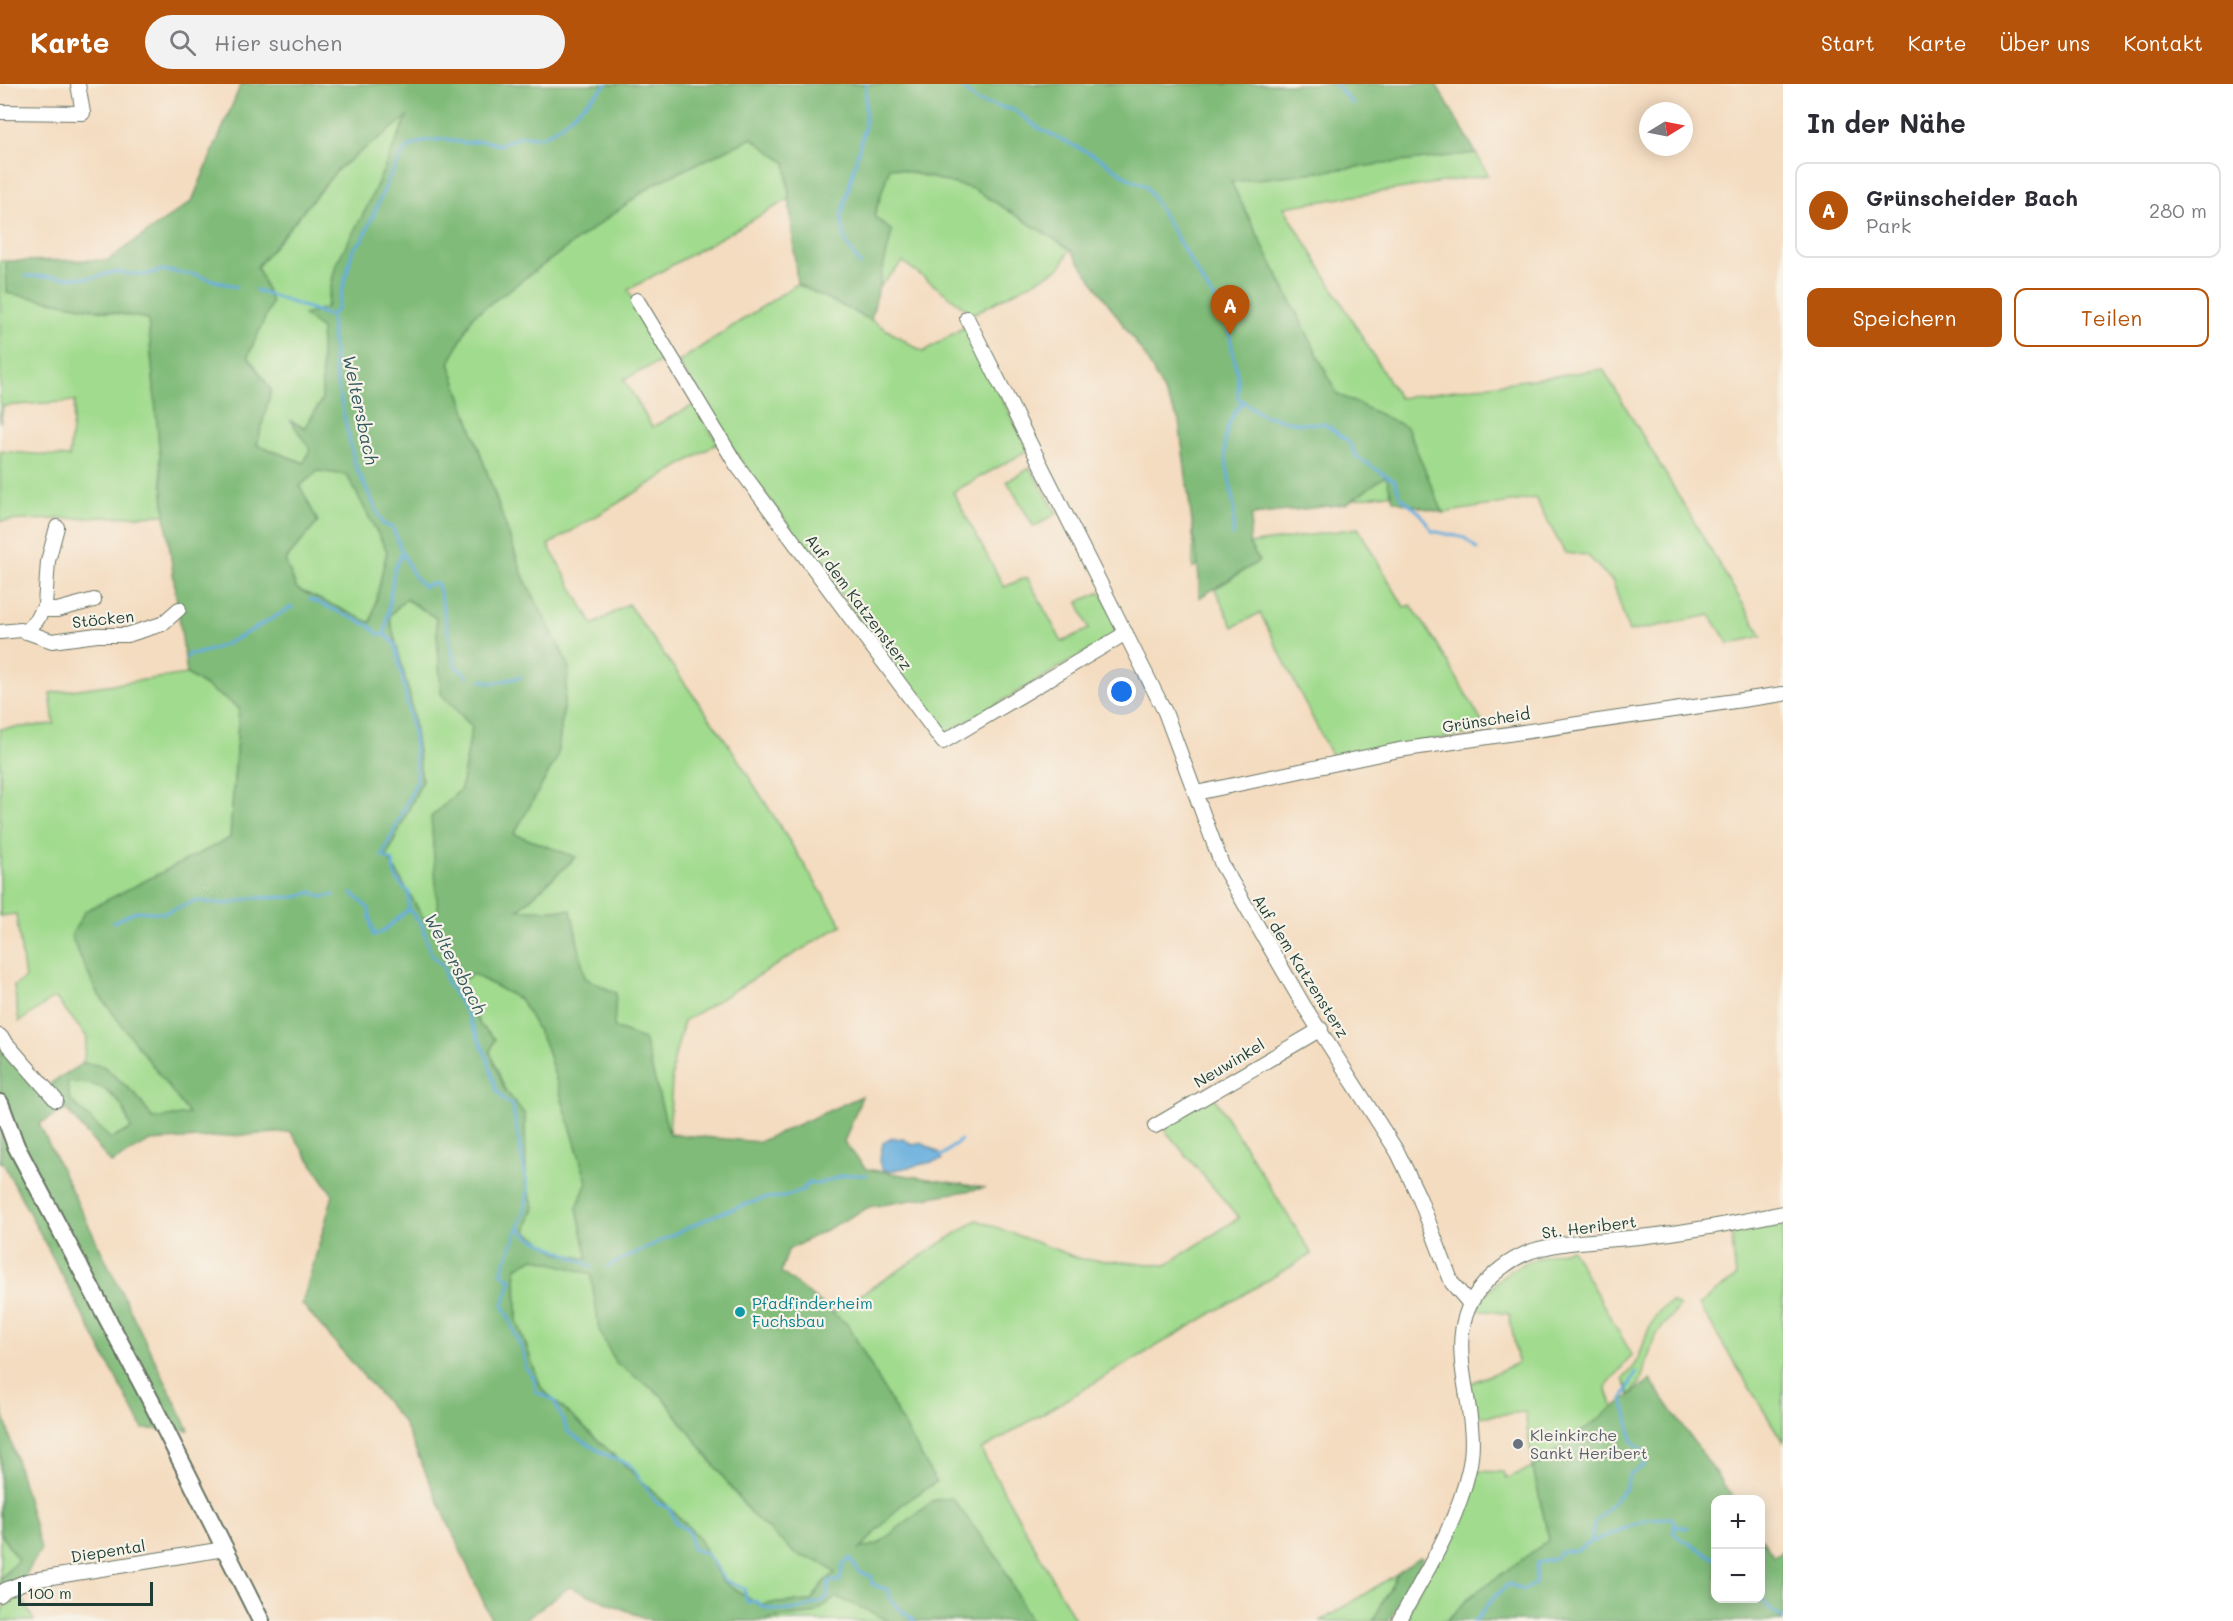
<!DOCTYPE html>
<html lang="de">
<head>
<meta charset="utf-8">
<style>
	body { margin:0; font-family:Mali,sans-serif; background:#f2f2f3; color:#2b2b33 }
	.controls { position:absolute; right:18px; bottom:18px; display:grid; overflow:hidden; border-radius:12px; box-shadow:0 3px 15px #0003 }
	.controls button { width:54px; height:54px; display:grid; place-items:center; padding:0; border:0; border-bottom:2px solid #e1e1e2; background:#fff; color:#2b2b33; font:30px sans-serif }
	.compass { position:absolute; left:1639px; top:18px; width:54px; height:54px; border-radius:50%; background:#fff; box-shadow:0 3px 15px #0003; rotate:80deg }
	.scale { position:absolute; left:18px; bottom:15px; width:135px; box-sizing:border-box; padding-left:6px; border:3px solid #1f3d34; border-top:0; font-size:16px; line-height:21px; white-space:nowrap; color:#1f3d34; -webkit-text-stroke:4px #f7f3e8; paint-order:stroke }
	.you { position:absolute; left:1122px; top:608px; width:21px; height:21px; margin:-15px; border:4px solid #fff; border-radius:50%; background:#1a73e8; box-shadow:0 0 0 9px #1a73e833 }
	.badge { display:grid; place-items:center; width:39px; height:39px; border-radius:50%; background:#b45309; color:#fff; font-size:20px; font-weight:700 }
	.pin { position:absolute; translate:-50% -50px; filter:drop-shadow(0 2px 3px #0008) }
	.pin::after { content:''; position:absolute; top:32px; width:21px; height:18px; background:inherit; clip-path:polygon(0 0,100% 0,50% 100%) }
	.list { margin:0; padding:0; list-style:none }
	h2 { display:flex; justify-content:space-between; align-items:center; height:78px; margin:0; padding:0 24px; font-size:26px }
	h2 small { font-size:20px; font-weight:400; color:#7c7c81 }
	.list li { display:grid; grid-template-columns:39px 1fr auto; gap:18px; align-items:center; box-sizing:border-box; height:96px; margin:0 12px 12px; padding:0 12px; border:2px solid #e1e1e2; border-radius:12px }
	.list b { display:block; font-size:22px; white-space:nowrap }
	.list p { margin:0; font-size:20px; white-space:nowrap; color:#7c7c81 }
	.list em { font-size:20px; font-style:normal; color:#7c7c81 }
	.actions { display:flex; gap:12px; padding:18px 24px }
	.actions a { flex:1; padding:14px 0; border:2px solid #b45309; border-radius:12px; text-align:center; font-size:21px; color:#b45309 }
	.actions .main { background:#b45309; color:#fff }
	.icon { flex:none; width:33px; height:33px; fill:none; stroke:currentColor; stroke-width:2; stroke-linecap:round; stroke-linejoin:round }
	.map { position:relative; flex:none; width:1783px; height:1537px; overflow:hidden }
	header { display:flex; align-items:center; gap:36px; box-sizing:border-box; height:84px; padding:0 30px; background:#b45309; color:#fff }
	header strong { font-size:28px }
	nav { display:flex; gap:33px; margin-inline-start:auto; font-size:21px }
	.search { width:420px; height:54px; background:#f2f2f3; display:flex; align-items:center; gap:15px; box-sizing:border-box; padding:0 21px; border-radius:33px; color:#7c7c81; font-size:22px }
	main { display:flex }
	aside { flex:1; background:#fff }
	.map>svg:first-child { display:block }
	.green { fill:#a1db8e; stroke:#608c61; stroke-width:1.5; fill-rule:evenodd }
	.forest { fill:#80bb79; stroke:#507c56; stroke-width:1.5; fill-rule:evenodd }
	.water { fill:#66aedd; stroke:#427688; stroke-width:1.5 }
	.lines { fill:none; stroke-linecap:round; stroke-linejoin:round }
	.stream { stroke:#66aedd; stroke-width:3 }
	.minor-casing { stroke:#6a7565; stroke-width:16 }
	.major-casing { stroke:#6a7565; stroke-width:20 }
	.minor { stroke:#fff; stroke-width:14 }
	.major { stroke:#fff; stroke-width:16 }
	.culture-dot { fill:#0f9aa8; stroke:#f7f3e8; stroke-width:2 }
	.worship-dot { fill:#6b7280; stroke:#f7f3e8; stroke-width:2 }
	.labels { text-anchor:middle; stroke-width:4.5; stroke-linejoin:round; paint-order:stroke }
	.street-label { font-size:16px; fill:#1f3d34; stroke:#f7f3e8 }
	.culture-label { font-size:16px; fill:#0d838f; stroke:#f7f3e8; text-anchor:start }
	.worship-label { font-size:16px; fill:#5b616d; stroke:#f7f3e8; text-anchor:start }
	.water-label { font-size:18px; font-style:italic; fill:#31595e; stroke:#f7f3e8 }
</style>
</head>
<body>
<header>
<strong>Karte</strong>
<div class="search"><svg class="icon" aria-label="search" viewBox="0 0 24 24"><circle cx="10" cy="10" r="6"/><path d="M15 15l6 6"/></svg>Hier suchen</div>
<nav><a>Start</a><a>Karte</a><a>Über uns</a><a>Kontakt</a></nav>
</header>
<main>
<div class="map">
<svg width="1783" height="1537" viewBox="0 0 1783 1537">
	<rect width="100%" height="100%" fill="#f7f3e8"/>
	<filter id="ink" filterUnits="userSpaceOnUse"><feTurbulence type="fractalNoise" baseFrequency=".0167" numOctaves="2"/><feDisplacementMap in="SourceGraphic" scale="12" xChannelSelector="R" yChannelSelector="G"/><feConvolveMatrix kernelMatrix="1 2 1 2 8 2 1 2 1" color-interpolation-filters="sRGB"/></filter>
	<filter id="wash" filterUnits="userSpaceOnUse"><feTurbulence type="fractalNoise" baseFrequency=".008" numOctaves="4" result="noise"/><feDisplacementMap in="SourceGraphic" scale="24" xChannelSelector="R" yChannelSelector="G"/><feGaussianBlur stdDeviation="1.35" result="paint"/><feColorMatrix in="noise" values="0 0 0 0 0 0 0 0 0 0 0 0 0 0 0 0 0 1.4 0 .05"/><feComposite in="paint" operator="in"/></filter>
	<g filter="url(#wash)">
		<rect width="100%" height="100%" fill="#f4dcc0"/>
		<path class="green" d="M 408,32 L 366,125 L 336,180 L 321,245 L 322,316 L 304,344 L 292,338 L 310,365 L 305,379 L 257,361 L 271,306 L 248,272 L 272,218 L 257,183 L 338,85 Z
			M 804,47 L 895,84 L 974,105 L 1070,165 L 1060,184 L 973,230 L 903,178 L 877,205 L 787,94 L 789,115 L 628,206 L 666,275 L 624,295 L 652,343 L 694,321 L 718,359 L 548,461 L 593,541 L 628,520 L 729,661 L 842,841 L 684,937 L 673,979 L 669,1050 L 644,955 L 614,944 L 585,894 L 571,826 L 517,827 L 575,774 L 514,750 L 557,674 L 569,582 L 523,492 L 449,279 L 473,232 L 654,100 L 752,54 L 783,77 ZM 885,97 L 885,98 L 874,132 L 871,116 Z
			M 1476,69 L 1488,91 L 1284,123 L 1399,314 L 1603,285 L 1762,552 L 1729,560 L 1710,531 L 1629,548 L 1613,498 L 1587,471 L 1565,469 L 1535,414 L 1443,429 L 1432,403 L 1234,434 L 1245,455 L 1193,484 L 1193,430 L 1201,365 L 1316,267 L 1231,98 Z
			M 0,177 L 6,177 L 7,209 L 148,235 L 165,431 L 0,437 L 0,367 L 69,373 L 75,317 L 3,322 L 0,339 Z
			M 797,200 L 871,236 L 923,268 L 964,243 L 1029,366 L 953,408 L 1004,503 L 1027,493 L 1062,558 L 1089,545 L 1078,518 L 1101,508 L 1121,548 L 945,650 L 738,373 L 678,278 Z
			M 1030,384 L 1057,429 L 1034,443 L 1007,397 Z
			M 318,387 L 347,391 L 387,467 L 371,539 L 297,505 L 285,477 L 318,438 L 300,402 Z
			M 1358,444 L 1404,523 L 1411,521 L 1436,558 L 1487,647 L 1332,673 L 1260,529 L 1233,543 L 1215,505 L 1259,477 L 1249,460 Z
			M 406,515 L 436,534 L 441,609 L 472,643 L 461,705 L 431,733 L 439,828 L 424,835 L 387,772 L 422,697 L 410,613 L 389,532 Z
			M 187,590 L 239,624 L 230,754 L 86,827 L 96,907 L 190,1030 L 153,1035 L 136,1011 L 103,982 L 83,979 L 87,953 L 55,913 L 19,938 L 14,902 L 25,894 L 16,830 L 0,832 L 0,645 L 54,640 L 50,609 Z
			M 473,890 L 521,916 L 546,962 L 587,1098 L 577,1124 L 588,1176 L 559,1169 L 526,1147 L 534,1123 L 526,1100 L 525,1031 L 505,1006 L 490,968 L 495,955 L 481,942 L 457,899 Z
			M 66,998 L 98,1000 L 122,1021 L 131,1045 L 110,1055 L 70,1016 Z
			M 1212,1010 L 1312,1170 L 981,1366 L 1076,1537 L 1030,1537 L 1000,1477 L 934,1416 L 878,1460 L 859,1466 L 901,1421 L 936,1398 L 848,1241 L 832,1229 L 977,1136 L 1081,1175 L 1166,1181 L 1239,1134 L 1163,1044 Z
			M 1783,1137 L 1783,1358 L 1699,1221 L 1736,1193 L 1731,1147 Z
			M 1571,1165 L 1632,1271 L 1606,1303 L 1613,1324 L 1533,1384 L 1549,1456 L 1471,1512 L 1446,1537 L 1404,1537 L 1475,1387 L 1503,1388 L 1506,1394 L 1533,1384 L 1525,1328 L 1477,1333 L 1469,1300 L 1518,1279 L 1509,1230 L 1474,1225 C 1504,1184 1522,1176 1571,1165 Z
			M 534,1174 L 592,1190 L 615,1278 L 662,1312 L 751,1430 L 797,1470 L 821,1478 L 835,1489 L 824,1498 L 811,1517 L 758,1520 L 722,1497 L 697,1452 L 654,1408 L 541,1304 L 517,1236 L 516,1183 Z
			M 1671,1218 L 1680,1222 L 1655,1252 L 1640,1299 L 1630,1311 L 1623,1295 C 1628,1289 1635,1283 1638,1276 C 1647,1253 1648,1232 1671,1218 Z
			M 0,1449 L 18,1476 L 0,1495 Z
			M 1398,1489 L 1373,1537 L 1321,1537 Z
			M 19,1508 L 34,1537 L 0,1537 C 0,1523 9,1516 19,1508 Z
			M 837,1512 L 890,1537 L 768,1537 L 770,1534 L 812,1530 Z"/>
		<path class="forest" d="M 241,0 L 1436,0 L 1476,69 L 1231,98 L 1337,310 L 1407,343 L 1443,429 L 1393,416 L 1386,392 L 1346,420 L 1252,431 L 1249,460 L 1259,477 L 1199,514 L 1199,493 L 1179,337 L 1145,272 L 1070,165 L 974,105 L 890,83 L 874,132 L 892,147 L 871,236 L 797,200 L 786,79 L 752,54 L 654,100 L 473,232 L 449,279 L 523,492 L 569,582 L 557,674 L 514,750 L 576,773 L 518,826 L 571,826 L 585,894 L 616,909 L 614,944 L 644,955 L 669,1050 L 759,1058 L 862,1012 L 844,1058 L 866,1085 L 985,1104 L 869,1123 L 788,1166 L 781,1188 L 848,1241 L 936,1398 L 901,1421 L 860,1465 L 878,1460 L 934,1416 L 952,1414 L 1000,1477 L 1030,1537 L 890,1537 L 837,1513 L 812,1530 L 771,1534 L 768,1537 L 652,1537 L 570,1503 L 522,1537 L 492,1537 L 403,1338 L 302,1220 L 333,1111 L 291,1048 L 150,1057 L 111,1079 L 66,1025 L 39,1040 L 189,1346 L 143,1345 L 2,1077 L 0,1078 L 0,955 L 51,1010 L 51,999 L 83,979 L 103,982 L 136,1011 L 153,1035 L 189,1030 L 96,907 L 71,852 L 85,827 L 230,754 L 239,624 L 187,590 L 165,431 L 148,235 L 7,209 L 6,177 L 108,176 L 192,117 ZM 407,33 L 366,125 L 336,180 L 327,223 L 304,231 L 321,245 L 322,316 L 305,344 L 291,337 L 310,365 L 304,379 L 257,361 L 271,306 L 248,272 L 272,218 L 257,183 L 338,85 ZM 318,387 L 347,391 L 387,467 L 371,539 L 297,505 L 285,477 L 318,438 L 300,402 ZM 406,515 L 436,534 L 441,610 L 472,643 L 461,705 L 431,733 L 438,828 L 424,835 L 387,772 L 422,697 L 410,613 L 389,532 ZM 473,890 L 521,916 L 546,962 L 587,1098 L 577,1124 L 588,1175 L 559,1169 L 526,1147 L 534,1123 L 526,1100 L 525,1031 L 505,1006 L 490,968 L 495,955 L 481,942 L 457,899 ZM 67,999 C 103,997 121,1009 131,1045 L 111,1055 L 70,1016 ZM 534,1174 L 591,1190 L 599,1246 L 615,1278 L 662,1312 L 751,1430 L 797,1471 L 821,1478 L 835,1489 L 824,1498 L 811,1517 L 758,1520 L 722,1497 L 697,1452 L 654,1408 L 541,1304 L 517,1236 L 516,1184 Z
			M 1650,1296 L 1734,1415 L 1716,1416 L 1716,1514 L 1760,1514 L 1761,1454 L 1774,1472 L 1783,1467 L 1783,1537 L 1446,1537 L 1471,1512 L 1549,1456 L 1533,1384 Z
			M 0,1318 L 41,1465 L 23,1496 L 0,1504 L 0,1495 L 18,1476 L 0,1449 Z
			M 1420,1473 L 1423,1474 L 1389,1537 L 1373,1537 L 1398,1489 Z"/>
		<path class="water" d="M 892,1054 L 904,1055 L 912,1061 L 922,1059 L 939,1069 L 942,1076 L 890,1087 L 883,1086 L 879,1078 L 883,1059 Z"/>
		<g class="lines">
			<path class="stream" d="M 607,0 L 560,42 L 542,53 L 521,52 L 498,61 L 485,57 L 464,59 L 446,55 L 424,57 L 411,62 L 403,69 L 389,94 L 363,155 L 353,165 L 337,226 L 331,230 L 335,290 L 355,381 L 383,440 L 393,444 L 402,468 L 394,487 L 385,550 L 395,560 L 403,597 L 414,653 L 417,697 L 382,772 L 393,777 C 393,792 397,798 409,808 L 409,825 L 422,841 L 431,870 L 444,883 L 446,897 L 466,928 L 487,973 L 496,1005 L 505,1017 L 512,1020 L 528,1106 L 525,1127 L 501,1189 L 512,1196 L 503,1220 L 523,1268 L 526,1284 L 534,1294 L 536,1308 L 554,1316 L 568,1348 L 604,1370 L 629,1380 L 657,1419 L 669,1424 L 676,1439 L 689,1447 L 692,1465 L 706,1469 L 725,1496 L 744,1505 L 747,1518 L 755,1517 C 776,1534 806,1525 827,1514 L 829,1497 L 840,1497 L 843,1480 L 850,1474 L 859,1488 L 871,1492 L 872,1500 L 888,1506 L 892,1518 L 914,1537
				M 958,0 L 978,18 L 1014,26 L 1040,45 L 1101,75 L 1128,94 L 1146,102 L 1209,208 L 1225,226 L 1238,295 L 1238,314 L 1262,331 L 1297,339 L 1325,340 L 1348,357 L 1357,373 L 1395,397 L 1400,412 L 1421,430 L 1432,447 L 1465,454 L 1477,465
				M 1335,0 L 1353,20
				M 861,182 L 846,159 L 841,134 L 865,42 L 866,0
				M 25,192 L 92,194 L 114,188 L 145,191 L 162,186 L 196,191 L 236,203
				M 256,206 L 331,232
				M 1233,452 C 1233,443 1235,433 1234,424 C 1230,382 1211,355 1243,317
				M 403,470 L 414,492 L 424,503 L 429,500 L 438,500 L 455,581 L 467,592
				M 310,515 L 370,542 L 379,551 L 385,550
				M 187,574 L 188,570 C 214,572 268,536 292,523
				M 481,596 L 493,599 L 521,593
				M 352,809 L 369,825 L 373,851 L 382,848 L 409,825
				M 114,838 L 136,827 L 164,829 L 195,817 L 228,820 L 251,814 L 297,813 L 312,808 L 322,813 L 334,811
				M 939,1074 L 961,1056
				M 519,1144 L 530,1153 L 591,1182
				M 608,1182 L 715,1131 L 765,1114 L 784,1113 L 803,1106 L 809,1098 L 818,1100 L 845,1091 L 867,1091
				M 1675,1442 L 1687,1444
				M 1591,1457 L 1594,1440 L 1625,1405 L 1630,1390 L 1645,1381 L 1641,1365 C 1628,1357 1631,1347 1628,1334 C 1627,1327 1624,1321 1623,1314 L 1636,1288
				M 1760,1512 L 1770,1526 L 1783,1534
				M 1473,1537 L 1478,1534 L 1494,1513 L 1509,1500 L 1524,1506 L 1535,1500 L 1537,1479 L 1554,1475 L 1561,1468 L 1577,1466 L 1591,1458 L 1647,1435 L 1672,1434 L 1675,1442 L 1673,1448 L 1678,1453 L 1716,1475"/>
		</g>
	</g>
	<g filter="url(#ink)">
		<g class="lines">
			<g class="minor-casing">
				<path id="minor" d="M 0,28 L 83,29 L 78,0
					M 637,216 L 736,380 L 943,658 L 1126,549
					M 967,234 L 1165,628 L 1222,781 L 1304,922 L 1398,1069 L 1419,1113 L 1452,1199 L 1470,1220
					M 44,526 L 57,526 L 94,516
					M 0,548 L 21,546 L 52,557 L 97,551 L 127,551 L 162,540 L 179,525
					M 26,548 L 37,536 L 45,521 L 48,477 L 57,443
					M 1196,709 L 1399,666 L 1783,610
					M 0,952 L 56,1016
					M 1155,1042 L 1321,945
					M 0,1511 L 5,1506 L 27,1497 L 224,1465
					M 1399,1537 C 1426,1488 1457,1440 1469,1385 C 1484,1323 1434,1255 1484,1200 C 1497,1186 1512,1174 1532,1167 C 1566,1156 1604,1157 1639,1153 C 1688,1148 1735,1139 1783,1129"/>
			</g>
			<g class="major-casing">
				<path id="major" d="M 0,1019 L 16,1062 L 152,1319 L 261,1537"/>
			</g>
			<use href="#minor" class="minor"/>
			<use href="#major" class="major"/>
		</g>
	</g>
	<circle class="culture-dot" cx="740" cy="1228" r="6"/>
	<circle class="worship-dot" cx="1518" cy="1360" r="6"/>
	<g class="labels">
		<g class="street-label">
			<text transform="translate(859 518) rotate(53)" y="6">Auf dem Katzensterz</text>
			<text transform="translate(103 535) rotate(-6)" y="6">Stöcken</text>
			<text transform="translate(1486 636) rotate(-9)" y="6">Grünscheid</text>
			<text transform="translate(1301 882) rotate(58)" y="6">Auf dem Katzensterz</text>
			<text transform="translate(1229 979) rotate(-31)" y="6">Neuwinkel</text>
			<text transform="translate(1589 1143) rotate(-7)" y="6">St. Heribert</text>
			<text transform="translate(108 1467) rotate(-9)" y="6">Diepental</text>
		</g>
		<g class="culture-label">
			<text x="752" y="1225">Pfadfinderheim<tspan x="752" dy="18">Fuchsbau</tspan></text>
		</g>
		<g class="worship-label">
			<text x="1530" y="1357">Kleinkirche<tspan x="1530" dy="18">Sankt Heribert</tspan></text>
		</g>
		<g class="water-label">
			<text transform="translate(360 326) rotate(78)" y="6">Weltersbach</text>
			<text transform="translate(455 880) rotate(62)" y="6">Weltersbach</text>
		</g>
	</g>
</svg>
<div class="controls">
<button>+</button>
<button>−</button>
</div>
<svg class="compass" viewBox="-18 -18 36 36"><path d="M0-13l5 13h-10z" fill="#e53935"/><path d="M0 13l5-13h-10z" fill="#7c7c81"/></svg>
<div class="scale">100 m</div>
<div class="you"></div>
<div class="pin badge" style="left:1230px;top:251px">A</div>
</div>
<aside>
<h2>In der Nähe<small></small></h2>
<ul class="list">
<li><span class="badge">A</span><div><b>Grünscheider Bach</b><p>Park</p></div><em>280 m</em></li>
</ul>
<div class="actions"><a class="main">Speichern</a><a>Teilen</a></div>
</aside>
</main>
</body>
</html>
